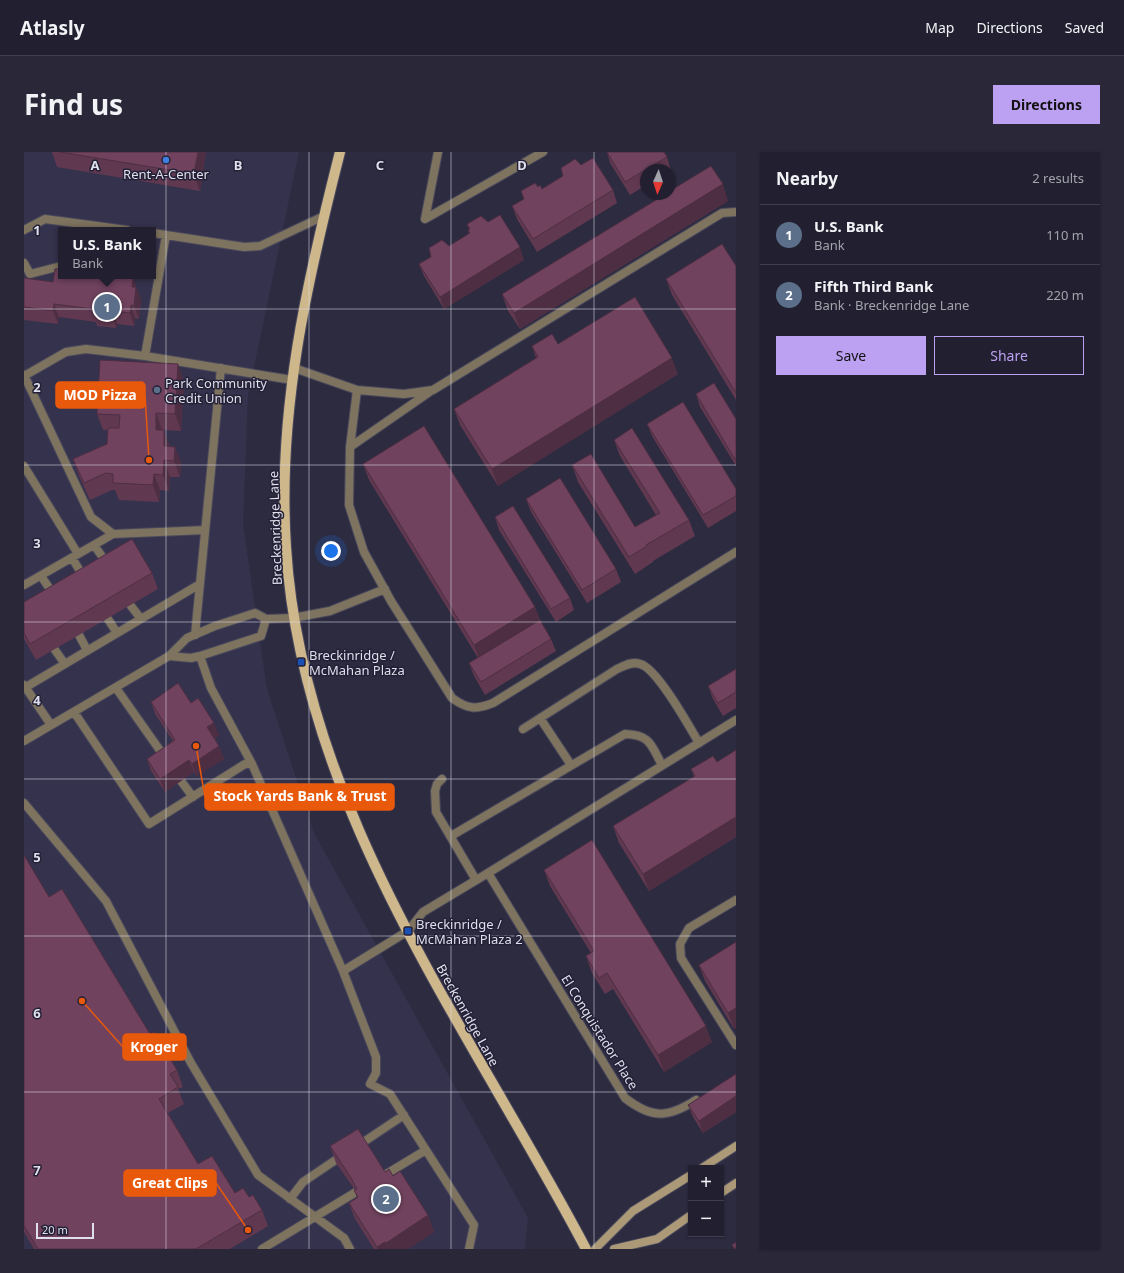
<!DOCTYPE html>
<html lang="en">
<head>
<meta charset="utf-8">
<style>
	body { margin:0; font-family:"Noto Sans",sans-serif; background:#2a2838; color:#f1f3f6 }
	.controls { position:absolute; right:12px; bottom:12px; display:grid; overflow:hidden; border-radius:0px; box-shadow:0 1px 3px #0004 }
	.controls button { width:36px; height:36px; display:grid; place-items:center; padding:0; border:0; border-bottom:1px solid #3f3e4c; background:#222030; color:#f1f3f6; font:20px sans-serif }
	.compass { position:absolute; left:616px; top:12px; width:36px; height:36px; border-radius:50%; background:#222030; box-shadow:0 1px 3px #0004; rotate:183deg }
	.scale { position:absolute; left:12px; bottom:10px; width:58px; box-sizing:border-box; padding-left:4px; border:2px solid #dfdfed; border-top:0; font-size:11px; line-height:14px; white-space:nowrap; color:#dfdfed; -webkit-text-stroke:3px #242136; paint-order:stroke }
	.you { position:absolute; left:307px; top:399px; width:14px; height:14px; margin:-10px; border:3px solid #fff; border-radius:50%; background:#1a73e8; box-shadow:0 0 0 6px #1a73e833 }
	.badge { display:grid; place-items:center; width:26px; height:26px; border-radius:50%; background:#bca0f2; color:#fff; font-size:13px; font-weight:700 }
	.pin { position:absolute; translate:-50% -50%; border:2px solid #fff; box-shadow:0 1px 4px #0006 }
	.popup { position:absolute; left:34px; top:75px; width:98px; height:52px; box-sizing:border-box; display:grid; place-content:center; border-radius:0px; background:#222030; filter:drop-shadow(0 1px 3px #0005); font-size:13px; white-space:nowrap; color:#a2a3ab }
	.popup b { font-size:15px; color:#f1f3f6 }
	.popup::after { content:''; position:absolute; left:50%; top:100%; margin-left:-8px; border:8px solid transparent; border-top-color:#222030 }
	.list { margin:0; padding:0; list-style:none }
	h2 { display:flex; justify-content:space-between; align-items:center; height:52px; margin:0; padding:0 16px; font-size:17px }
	h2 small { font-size:13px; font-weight:400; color:#a2a3ab }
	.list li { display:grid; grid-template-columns:26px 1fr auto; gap:12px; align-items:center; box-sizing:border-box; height:60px; padding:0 16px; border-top:1px solid #3f3e4c }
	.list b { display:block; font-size:15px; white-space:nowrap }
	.list p { margin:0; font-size:13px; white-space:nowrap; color:#a2a3ab }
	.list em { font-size:13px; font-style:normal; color:#a2a3ab }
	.actions { display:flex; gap:8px; padding:12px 16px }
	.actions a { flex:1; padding:9px 0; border:1px solid #bca0f2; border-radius:0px; text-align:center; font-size:14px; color:#bca0f2 }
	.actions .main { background:#bca0f2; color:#111 }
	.map { position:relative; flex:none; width:712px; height:1097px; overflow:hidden; border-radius:0px }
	header { display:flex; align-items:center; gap:24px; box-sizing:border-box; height:56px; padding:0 20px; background:#222030; border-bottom:1px solid #3f3e4c }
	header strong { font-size:19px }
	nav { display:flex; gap:22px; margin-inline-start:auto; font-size:14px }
	.intro { display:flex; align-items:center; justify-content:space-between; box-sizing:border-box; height:96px; padding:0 24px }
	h1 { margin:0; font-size:28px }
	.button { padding:10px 18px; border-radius:0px; background:#bca0f2; color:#111; font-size:14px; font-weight:700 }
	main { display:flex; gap:24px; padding:0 24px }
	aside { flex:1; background:#222030; border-radius:0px; box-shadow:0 1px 3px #0004 }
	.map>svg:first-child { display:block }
	.built { fill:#35324d; fill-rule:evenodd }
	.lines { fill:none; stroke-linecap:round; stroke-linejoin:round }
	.lane-casing { stroke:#49485c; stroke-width:10 }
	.street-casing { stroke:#49485c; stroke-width:10 }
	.secondary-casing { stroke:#49485c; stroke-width:10 }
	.primary-casing { stroke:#49485c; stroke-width:12 }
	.lane { stroke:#7e735e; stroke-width:8 }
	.street { stroke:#7e735e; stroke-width:8 }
	.secondary { stroke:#ab9978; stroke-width:8 }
	.primary { stroke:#ceb78b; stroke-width:10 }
	.wall { fill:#603951 }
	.shaded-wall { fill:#4e2e42 }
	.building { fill:#70425e; stroke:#4e2e42 }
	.grid { fill:none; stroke:#dfdfed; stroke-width:1; stroke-opacity:0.55 }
	.shop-dot { fill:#3f7fe0; stroke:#242136; stroke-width:1.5 }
	.service-dot { fill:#5c6f8a; stroke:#242136; stroke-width:1.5 }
	.transit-dot { fill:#1a4fb4; stroke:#242136; stroke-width:1.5 }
	.labels { text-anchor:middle; stroke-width:3; stroke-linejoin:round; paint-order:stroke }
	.poi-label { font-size:13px; fill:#dfdfed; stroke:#242136; text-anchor:start }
	.street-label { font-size:13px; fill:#dfdfed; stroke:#242136 }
	.grid-label { font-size:13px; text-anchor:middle; font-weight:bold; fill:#dfdfed; stroke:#242136; stroke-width:3; stroke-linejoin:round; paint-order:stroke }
	.leader { fill:none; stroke:#e8590c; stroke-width:1.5 }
	.callout-dot { fill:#e8590c; stroke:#242136; stroke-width:1.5 }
	.callout { fill:#e8590c; stroke:#e8590c; stroke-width:1.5 }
	.callout-label { font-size:14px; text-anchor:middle; font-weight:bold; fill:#fff }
</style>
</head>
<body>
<header>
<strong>Atlasly</strong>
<nav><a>Map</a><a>Directions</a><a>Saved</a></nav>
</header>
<div class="intro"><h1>Find us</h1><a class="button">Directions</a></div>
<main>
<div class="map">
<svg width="712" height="1097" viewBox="0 0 712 1097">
	<rect width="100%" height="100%" fill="#2d2b40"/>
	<path class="built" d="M 0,0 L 275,0 L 224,244 L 219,372 L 243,537 L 290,681 L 504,1066 L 501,1097 L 0,1097 ZM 37,78 L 129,78 L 129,124 L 37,124 Z"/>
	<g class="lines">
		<g class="lane-casing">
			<path id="lane" d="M 414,0 L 401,67 L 519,0
				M 0,78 L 21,67 L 103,78
				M 129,81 L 220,95 L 236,94 L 300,64
				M 0,111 L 6,122 L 37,114
				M 121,204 L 142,83
				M 270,216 L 333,238 L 380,242 L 409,238 L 698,61 L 712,60
				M 0,223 L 67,365 L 89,382
				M 0,224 L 42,200 L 62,197 L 121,204 L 268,228
				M 333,238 L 326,295 L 325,353 L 340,400 L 367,449 L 428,546 C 443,557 452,558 469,551 L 712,400
				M 326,295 L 407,239
				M 0,314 L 54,402
				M 70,393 L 84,413
				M 48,406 L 61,427
				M 17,424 L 30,443
				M 0,433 L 89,382 L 181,378
				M 107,454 L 117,467
				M 84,467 L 93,481
				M 55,483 L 63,498
				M 171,483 L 197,216
				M 31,498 L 41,512
				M 145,504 L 167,506 L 176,504 L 237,484 L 242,467
				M 176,504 L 187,536 L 228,612
				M 0,533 L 27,573
				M 2,535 L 176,432
				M 92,536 L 142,607
				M 50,560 L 125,672 L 221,612 L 228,612 L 319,819 L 352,905 L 352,921 L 346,932 L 366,942 L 450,1073 L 445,1097
				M 516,566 L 547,613
				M 499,577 L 593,517 C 600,514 608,509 616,512 C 633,516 665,574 675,591
				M 0,589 L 145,504 L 163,486 L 191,474 L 231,461 L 242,467 L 269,466 L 306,459 L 361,437
				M 418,627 L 413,632 L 411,639 L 412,660 L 452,728
				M 157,629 L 169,645
				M 0,651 L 82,749 L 167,911 L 234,1023 L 320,1086 L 326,1097
				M 427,684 L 601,582 C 627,583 627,593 638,613
				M 319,819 L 384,779
				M 332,995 L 380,963
				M 359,1024 L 402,998
				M 266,1047 L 279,1030 L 319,1003
				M 238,1097 L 332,1040"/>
		</g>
		<g class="street-casing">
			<path id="street" d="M 712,748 L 665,776 L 656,792 L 657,806 L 712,893
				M 384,779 L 399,760 L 464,721
				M 672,948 C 644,966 628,967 601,946 L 464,721 L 712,568"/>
		</g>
		<g class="secondary-casing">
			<path id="secondary" d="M 678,1016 L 712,994
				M 697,1041 L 712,1031
				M 571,1097 L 609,1059 L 667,1023
				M 590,1097 L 633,1087 L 667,1063"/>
		</g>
		<g class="primary-casing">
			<path id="primary" d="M 316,0 C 283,129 253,260 262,395 C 278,657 444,873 562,1097"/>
		</g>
		<use href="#lane" class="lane"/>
		<use href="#street" class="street"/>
		<use href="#secondary" class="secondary"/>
		<use href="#primary" class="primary"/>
	</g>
	<path class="wall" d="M 28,0 L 182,0 L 176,39 L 33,15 Z
		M 583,0 L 640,0 L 643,5 L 647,18 L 622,18 L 622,33 L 606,43 L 586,11 Z
		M 557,13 L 589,38 L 593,51 L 513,100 L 493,67 L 488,54 L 500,47 L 514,35 L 518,37 Z
		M 704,49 L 496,177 L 484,159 L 478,142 Z
		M 443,72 L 500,108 L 420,157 L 400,124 L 395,112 L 445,82 L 444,78 L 445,77 Z
		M 712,114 L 712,248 L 648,143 L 642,127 Z
		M 0,126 L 29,130 L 109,126 L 117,148 L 115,167 L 111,166 L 110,174 L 93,172 L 92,176 L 73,174 L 72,170 L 35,165 L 34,172 L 0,168 Z
		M 534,192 L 654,222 L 474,334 L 436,273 L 430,257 L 512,206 L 508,194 Z
		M 160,229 L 157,279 L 138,278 L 146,294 L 151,295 L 157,311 L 156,325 L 146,325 L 145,339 L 136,338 L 135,350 L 95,348 L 91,338 L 88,338 L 66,348 L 55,324 L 49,307 L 83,292 L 84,278 L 79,278 L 73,262 Z
		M 672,242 L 712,267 L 712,314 L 676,255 Z
		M 623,272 L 712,337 L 712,359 L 684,376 L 628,284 Z
		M 590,288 L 665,368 L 671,384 L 629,409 L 629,410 L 611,422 L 554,330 L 548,313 L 611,375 L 632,363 L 596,304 Z
		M 339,312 L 511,455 L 516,468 L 527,487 L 532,499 L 461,543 L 450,524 L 445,511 L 454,506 L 345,328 Z
		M 502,347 L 592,417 L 597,430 L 563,451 L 507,360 Z
		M 471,365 L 546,446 L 550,458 L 532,470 L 475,378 Z
		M 128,421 L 134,437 L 12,508 L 0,487 L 0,450 Z
		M 712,517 L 712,556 L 699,564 L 689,547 L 684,534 Z
		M 127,550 L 167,551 L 195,583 L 191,586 L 200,607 L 172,624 L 170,620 L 141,640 L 127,619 L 123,607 L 149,589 L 131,562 Z
		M 712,598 L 712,685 L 625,739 L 595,691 L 589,674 L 670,625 L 667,617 L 693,610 Z
		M 0,703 L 25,745 L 153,918 L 159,935 L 154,937 L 160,952 L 144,961 L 174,1012 L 211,1041 L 225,1045 L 238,1058 L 244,1074 L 206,1097 L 10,1097 L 0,1080 Z
		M 520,718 L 688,890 L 640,920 L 589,837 L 581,842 L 568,821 L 562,804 L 567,801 L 526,734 Z
		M 712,790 L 710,877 L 681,829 L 675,813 Z
		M 712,922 L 712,960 L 679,981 L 669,965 L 664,953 Z
		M 306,994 L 369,1024 L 404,1063 L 410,1080 L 384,1097 L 350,1097 L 331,1067 L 325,1051 L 333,1046 L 330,1038 L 331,1038 L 312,1011 Z"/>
	<path class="shaded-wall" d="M 174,0 L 182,0 L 176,39 L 170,22 Z
		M 699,32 L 704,49 L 496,177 L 490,161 Z
		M 496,95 L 500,108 L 420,157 L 416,145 Z
		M 109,126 L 117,148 L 115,167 L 110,154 L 108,135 Z
		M 30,152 L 35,165 L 34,172 L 29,159 Z
		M 107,153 L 111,166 L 110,174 L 106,161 Z
		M 88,159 L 93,172 L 92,176 L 88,163 Z
		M 648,206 L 654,222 L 474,334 L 468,317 Z
		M 154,212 L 160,229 L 157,279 L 151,262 Z
		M 132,261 L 138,278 L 138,294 L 132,278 Z
		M 140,278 L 146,295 L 140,294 Z
		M 151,295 L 157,311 L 156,325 L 150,309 Z
		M 140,308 L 146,325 L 145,339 L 139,323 Z
		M 130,322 L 136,338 L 135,350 L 129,333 Z
		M 511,455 L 517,472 L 456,509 L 450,493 Z
		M 190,571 L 195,583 L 188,588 L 183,575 Z
		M 195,594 L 200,607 L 172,624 L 168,612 Z
		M 165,608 L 170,620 L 141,640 L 136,627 Z
		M 712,665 L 712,685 L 625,739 L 619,722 Z
		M 712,856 L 712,876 L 710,877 L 704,861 Z
		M 682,874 L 688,890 L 640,920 L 634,903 Z
		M 712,944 L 712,960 L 679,981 L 675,969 Z
		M 404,1063 L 410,1080 L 384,1097 L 364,1097 L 362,1091 Z
		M 361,1090 L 364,1097 L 354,1097 L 353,1095 Z"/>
	<path class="building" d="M 36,0 L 174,0 L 170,22 Z
		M 583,0 L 640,0 L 643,5 L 601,30 Z
		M 569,6 L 589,38 L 509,87 L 488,54 L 500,47 L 497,39 L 511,31 L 514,35 L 516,33 L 518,37 L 539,24 L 537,16 L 551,7 L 557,13 Z
		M 687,14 L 699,32 L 490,161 L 478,142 L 642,42 L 646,42 L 646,39 Z
		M 476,63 L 496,95 L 416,145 L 395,112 L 407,105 L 405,96 L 418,88 L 425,94 L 446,81 L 444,78 L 446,77 L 443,72 L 457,64 L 464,70 Z
		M 698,92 L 712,114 L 712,241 L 642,127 Z
		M 31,117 L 37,117 L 37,124 L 92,124 L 109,126 L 108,135 L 112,135 L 110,154 L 107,153 L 106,161 L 88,159 L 88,163 L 68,161 L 69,157 L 30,152 L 29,159 L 0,155 L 0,126 L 29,130 Z
		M 611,145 L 648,206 L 468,317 L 430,257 L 514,205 L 508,194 L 528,182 L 534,192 Z
		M 76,208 L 154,212 L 151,262 L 132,261 L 132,278 L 140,278 L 140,294 L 151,295 L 150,309 L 140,308 L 139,323 L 130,322 L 129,333 L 89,331 L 89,322 L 82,321 L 60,331 L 49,307 L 83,292 L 84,276 L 95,276 L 96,263 L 73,262 Z
		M 690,231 L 712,267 L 712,309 L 672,242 Z
		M 659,250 L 712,337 L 712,344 L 679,363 L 623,272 Z
		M 400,274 L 511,455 L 450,493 L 339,312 Z
		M 608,276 L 665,368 L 622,393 L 623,394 L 605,405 L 548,313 L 567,302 L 611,375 L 636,361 L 590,288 Z
		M 536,326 L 592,417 L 558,438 L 502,347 Z
		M 489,354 L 546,446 L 527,457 L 471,365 Z
		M 108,387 L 128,421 L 6,492 L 0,481 L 0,450 Z
		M 516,468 L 527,487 L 457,530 L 445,511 Z
		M 712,517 L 712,540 L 694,551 L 684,534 Z
		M 154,531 L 167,551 L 174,546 L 190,571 L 183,575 L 195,594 L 168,612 L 165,608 L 136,627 L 123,607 L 151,588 L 127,550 Z
		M 712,598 L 712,665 L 619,722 L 589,674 L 671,624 L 667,617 L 689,604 L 693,610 Z
		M 568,688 L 682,874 L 634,903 L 583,821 L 575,826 L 562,804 L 570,799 L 520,718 Z
		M 0,703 L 25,745 L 38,737 L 126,882 L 130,880 L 153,918 L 146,922 L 154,935 L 135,947 L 174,1012 L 188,1004 L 211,1041 L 219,1036 L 225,1045 L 229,1043 L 238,1058 L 172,1097 L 14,1097 L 0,1074 Z
		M 712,790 L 712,856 L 704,861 L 675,813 Z
		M 712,922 L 712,944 L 675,969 L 664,953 Z
		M 334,977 L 361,1020 L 365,1017 L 369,1024 L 376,1019 L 404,1063 L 362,1091 L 361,1090 L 353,1095 L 325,1051 L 334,1045 L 330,1038 L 333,1037 L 326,1024 L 306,994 Z
		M 712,1090 L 712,1097 L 711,1097 L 708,1093 Z"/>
	<path class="grid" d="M 142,0 L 142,1097M 285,0 L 285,1097M 427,0 L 427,1097M 570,0 L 570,1097M 0,157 L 712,157M 0,313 L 712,313M 0,470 L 712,470M 0,627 L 712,627M 0,784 L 712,784M 0,940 L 712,940"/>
	<circle class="shop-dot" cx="142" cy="8" r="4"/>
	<circle class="service-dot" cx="133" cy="238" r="4"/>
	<g class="transit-dot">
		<rect x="273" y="506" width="8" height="8" rx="2"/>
		<rect x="380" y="775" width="8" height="8" rx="2"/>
	</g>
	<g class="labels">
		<g class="poi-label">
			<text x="142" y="27" text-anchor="middle">Rent-A-Center</text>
			<text x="141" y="236">Park Community<tspan x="141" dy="15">Credit Union</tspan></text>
			<text x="285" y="508">Breckinridge /<tspan x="285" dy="15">McMahan Plaza</tspan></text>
			<text x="392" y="777">Breckinridge /<tspan x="392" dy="15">McMahan Plaza 2</tspan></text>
		</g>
		<g class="street-label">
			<text transform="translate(251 376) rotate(-92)" y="5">Breckenridge Lane</text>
			<text transform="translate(444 863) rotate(61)" y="5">Breckenridge Lane</text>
			<text transform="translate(576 880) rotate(58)" y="5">El Conquistador Place</text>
		</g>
	</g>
	<g class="grid-label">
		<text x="71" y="18">A</text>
		<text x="214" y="18">B</text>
		<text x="356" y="18">C</text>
		<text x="498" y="18">D</text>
		<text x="13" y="83">1</text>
		<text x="13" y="240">2</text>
		<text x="13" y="396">3</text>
		<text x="13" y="553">4</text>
		<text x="13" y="710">5</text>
		<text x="13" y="866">6</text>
		<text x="13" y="1023">7</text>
	</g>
	<path class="leader" d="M125 308L121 243M172 594L181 645M58 849L99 895M224 1078L192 1031"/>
	<g class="callout-dot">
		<circle cx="125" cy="308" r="4"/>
		<circle cx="172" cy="594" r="4"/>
		<circle cx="58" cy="849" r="4"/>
		<circle cx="224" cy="1078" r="4"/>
	</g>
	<g class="callout">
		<rect x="32" y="230" width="89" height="26" rx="4"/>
		<rect x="181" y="632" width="189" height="26" rx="4"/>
		<rect x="99" y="882" width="63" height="26" rx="4"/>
		<rect x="100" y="1018" width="92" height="26" rx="4"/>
	</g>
	<g class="callout-label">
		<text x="76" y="248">MOD Pizza</text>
		<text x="276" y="649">Stock Yards Bank &amp; Trust</text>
		<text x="130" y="900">Kroger</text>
		<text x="146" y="1036">Great Clips</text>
	</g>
</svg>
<div class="controls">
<button>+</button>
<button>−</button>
</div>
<svg class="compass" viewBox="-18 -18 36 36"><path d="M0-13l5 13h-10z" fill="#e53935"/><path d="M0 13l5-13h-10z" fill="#a2a3ab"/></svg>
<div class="scale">20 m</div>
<div class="you"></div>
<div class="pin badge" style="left:83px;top:155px;background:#5c6f8a">1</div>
<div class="popup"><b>U.S. Bank</b>Bank</div>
<div class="pin badge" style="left:362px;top:1047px;background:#5c6f8a">2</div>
</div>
<aside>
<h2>Nearby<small>2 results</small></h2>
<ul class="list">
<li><span class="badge" style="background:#5c6f8a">1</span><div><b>U.S. Bank</b><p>Bank</p></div><em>110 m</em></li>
<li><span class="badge" style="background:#5c6f8a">2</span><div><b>Fifth Third Bank</b><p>Bank · Breckenridge Lane</p></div><em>220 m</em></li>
</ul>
<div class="actions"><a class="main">Save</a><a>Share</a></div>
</aside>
</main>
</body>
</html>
